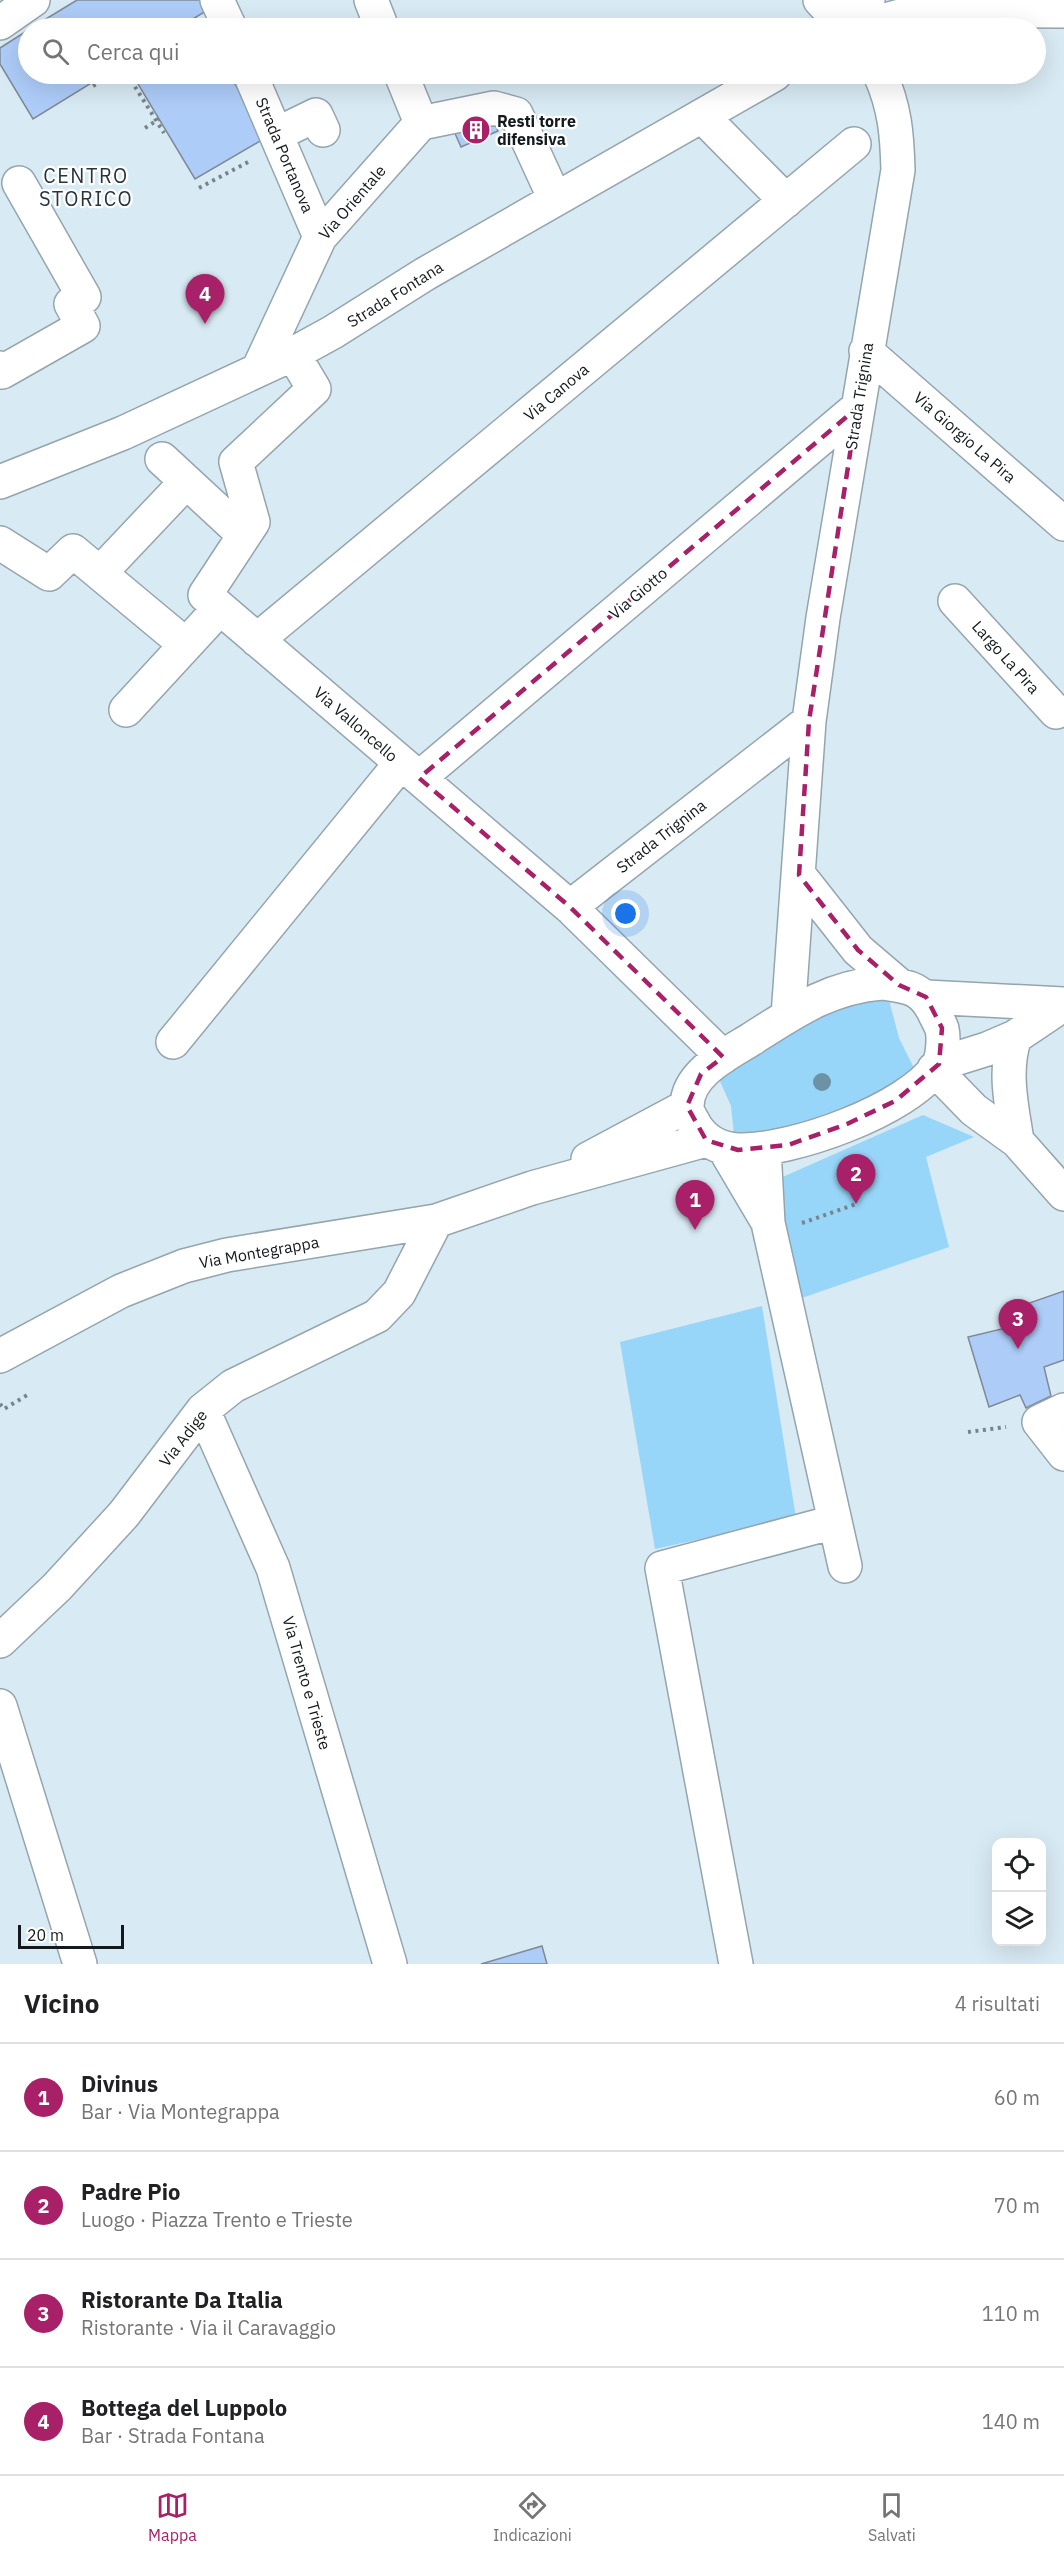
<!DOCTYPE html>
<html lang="it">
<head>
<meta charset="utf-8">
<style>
	body { margin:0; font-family:"IBM Plex Sans",sans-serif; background:#f6f6f6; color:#202124 }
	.controls { position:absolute; right:18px; bottom:18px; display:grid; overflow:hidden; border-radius:12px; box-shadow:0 6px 24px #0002 }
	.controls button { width:54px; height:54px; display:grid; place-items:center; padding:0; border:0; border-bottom:2px solid #e0e0e0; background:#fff; color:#202124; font:30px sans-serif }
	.scale { position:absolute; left:18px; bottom:15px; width:106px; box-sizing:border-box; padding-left:6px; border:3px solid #13191d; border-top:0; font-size:16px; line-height:21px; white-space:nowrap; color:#13191d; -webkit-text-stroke:4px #fff; paint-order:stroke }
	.you { position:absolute; left:626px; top:914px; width:21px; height:21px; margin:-15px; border:4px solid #fff; border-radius:50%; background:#1a73e8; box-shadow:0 0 0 9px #1a73e833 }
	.badge { display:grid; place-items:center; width:39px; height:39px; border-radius:50%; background:#a72068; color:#fff; font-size:20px; font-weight:700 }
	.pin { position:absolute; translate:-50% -50px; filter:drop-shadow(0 2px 3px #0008) }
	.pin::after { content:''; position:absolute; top:32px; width:21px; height:18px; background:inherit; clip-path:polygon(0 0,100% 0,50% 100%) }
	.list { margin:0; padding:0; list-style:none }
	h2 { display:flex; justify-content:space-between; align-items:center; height:78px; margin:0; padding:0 24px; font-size:26px }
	h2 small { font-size:20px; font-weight:400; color:#757577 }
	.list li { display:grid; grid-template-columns:39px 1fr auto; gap:18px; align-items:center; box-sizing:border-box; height:108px; padding:0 24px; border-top:2px solid #e0e0e0 }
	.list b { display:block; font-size:22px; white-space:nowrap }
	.list p { margin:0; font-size:20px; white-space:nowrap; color:#757577 }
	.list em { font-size:20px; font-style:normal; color:#757577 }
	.icon { flex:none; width:33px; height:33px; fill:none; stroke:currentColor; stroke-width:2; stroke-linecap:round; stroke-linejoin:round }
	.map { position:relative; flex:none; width:1064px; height:1964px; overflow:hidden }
	.search { position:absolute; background:#fff; box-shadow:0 6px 24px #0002; left:18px; right:18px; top:18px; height:66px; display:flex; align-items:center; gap:15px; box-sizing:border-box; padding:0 21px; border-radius:33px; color:#757577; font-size:22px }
	.sheet { height:510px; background:#fff }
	nav { display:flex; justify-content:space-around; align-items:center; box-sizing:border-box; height:84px; border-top:2px solid #e0e0e0; background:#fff; font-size:16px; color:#757577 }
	nav a { display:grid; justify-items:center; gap:3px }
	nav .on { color:#a72068 }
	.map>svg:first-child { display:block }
	.green { fill:#98d6f9 }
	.building { fill:#adccf8; stroke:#7f8996; stroke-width:1.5 }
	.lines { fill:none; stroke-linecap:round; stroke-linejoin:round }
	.minor-casing { stroke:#94a5ae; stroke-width:36 }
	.path { stroke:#78848b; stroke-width:4; stroke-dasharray:3 4.5; stroke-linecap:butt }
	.minor { stroke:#fff; stroke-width:33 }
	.tree { fill:#6c93a5 }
	.marked { fill:none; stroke:#a72068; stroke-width:4.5; stroke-dasharray:12 8; stroke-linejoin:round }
	.labels { text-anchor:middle; stroke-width:4.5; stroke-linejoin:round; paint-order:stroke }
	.poi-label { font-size:16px; font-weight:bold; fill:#13191d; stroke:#fff; text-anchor:start }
	.street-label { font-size:16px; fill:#13191d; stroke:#fff }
	.quarter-label { font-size:20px; letter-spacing:1.5px; fill:#27353d; stroke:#fff }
</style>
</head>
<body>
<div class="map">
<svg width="1064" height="1964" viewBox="0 0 1064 1964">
	<rect width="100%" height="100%" fill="#d8eaf4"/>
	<path class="green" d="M 867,998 L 889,1000 L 899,1038 L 915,1070 C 868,1110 795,1130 734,1135 L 731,1106 L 719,1079 L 817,1017 Z
		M 923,1115 L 974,1137 L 926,1157 L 949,1247 L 799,1299 L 778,1179 Z
		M 762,1306 L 796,1518 L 655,1549 L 620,1342 Z"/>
	<path class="building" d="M 77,0 L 206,0 L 211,8 L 178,28 L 31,28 Z
		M 196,18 L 202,28 L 178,28 Z
		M 28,30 L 28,74 L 106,74 L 33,119 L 0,64 L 0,48 Z
		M 132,74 L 229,74 L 267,137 L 195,179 Z
		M 490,113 L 498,131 L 461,147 L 453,129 Z
		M 1064,1291 L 1064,1360 L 1044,1367 L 1051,1396 L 1026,1408 L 1020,1395 L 989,1407 L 968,1337 L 1006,1328 L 1004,1312 Z
		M 542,1946 L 547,1964 L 481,1964 Z"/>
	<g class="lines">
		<g class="minor-casing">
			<path id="minor" d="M 217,0 L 230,28
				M 371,0 L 382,28
				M 820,0 L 846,28
				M 0,23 L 33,0
				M 849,28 L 858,4 L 868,0
				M 855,28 L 923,10 L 1064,11
				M 250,74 L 320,237
				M 702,116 L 786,201
				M 421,123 L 494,108 L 516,114 L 555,199
				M 277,134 L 316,115 L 323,130
				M 866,351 L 1064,524
				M 293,354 L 314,389 L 236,462 L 253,522 L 205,595 L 570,907 L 723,1057
				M 0,368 L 2,372 L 83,326 L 71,304 L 84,297 L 19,183
				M 258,370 L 320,237 L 421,123 L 401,74
				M 162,459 L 244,535
				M 0,482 L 123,433 L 293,354 L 333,332 L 425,274 L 775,74
				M 0,543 L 49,574 L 73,551 L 186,645
				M 100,573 L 186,482
				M 955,601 L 1056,712
				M 257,640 L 854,144
				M 126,710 L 220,608
				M 419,778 L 857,408
				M 799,875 L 858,950 L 899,985
				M 570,907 L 809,721
				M 882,983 C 909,987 921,987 934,1012 C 936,1017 940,1023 942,1029 C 944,1038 943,1057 938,1065 C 909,1110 790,1152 738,1150 C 720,1149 706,1142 696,1127 C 693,1121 687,1113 687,1106 C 687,1074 727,1054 750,1040 C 794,1012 829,987 882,983 Z
				M 926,997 L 1064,1004
				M 788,1016 L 809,721 L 823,618 L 898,170 C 897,134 895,108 880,74
				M 1015,1037 C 1003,1071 1012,1107 1017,1141
				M 173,1042 L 401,763
				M 939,1064 L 987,1049 L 1015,1037 L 1064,1004
				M 934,1069 L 974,1110 L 1017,1141 L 1064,1194
				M 724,1148 L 766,1219
				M 764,1149 L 768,1223 L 845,1566
				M 588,1159 L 687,1106
				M 0,1356 L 121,1291 L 184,1266 L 227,1255 L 436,1221 L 532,1188 L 706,1140
				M 203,1410 L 273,1568 L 390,1964
				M 1064,1410 L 1039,1422 L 1064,1454
				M 0,1641 L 57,1587 L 124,1514 L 203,1410 L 233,1386 L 377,1316 L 399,1293 L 436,1221
				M 0,1706 L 80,1964
				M 736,1964 L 662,1568 L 834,1522"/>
		</g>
		<path class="path" d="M 127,74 L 164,133
			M 93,86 L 113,74
			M 145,128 L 159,119
			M 199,188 L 250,161
			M 802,1223 L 856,1204
			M 0,1404 L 4,1409 L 29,1394
			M 968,1432 L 1006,1427"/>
		<use href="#minor" class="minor"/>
	</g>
	<circle class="tree" cx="822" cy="1082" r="9"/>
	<path class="marked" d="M 857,408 L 809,721 L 799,875 L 858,950 L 899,985 L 926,997 L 942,1028 L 939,1064 L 895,1101 L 847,1124 L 788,1145 L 738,1150 L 706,1140 L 687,1106 L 701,1074 L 723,1057 L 570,907 L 419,778 Z"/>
	<defs>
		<g id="building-disc" transform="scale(1.5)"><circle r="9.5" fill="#a72068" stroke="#fff"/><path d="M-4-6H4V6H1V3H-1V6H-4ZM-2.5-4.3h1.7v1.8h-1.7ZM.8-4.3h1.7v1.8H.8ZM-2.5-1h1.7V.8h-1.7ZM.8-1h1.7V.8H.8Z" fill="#fff"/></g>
	</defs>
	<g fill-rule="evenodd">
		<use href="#building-disc" x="476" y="130"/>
	</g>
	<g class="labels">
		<g class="poi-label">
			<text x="497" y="127">Resti torre<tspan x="497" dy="18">difensiva</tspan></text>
		</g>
		<g class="street-label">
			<text transform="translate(285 155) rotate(67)" y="6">Strada Portanova</text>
			<text transform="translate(352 202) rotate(-49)" y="6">Via Orientale</text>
			<text transform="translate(395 294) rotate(-32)" y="6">Strada Fontana</text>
			<text transform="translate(556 392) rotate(-40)" y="6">Via Canova</text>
			<text transform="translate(859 396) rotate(-81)" y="6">Strada Trignina</text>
			<text transform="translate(965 437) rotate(41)" y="6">Via Giorgio La Pira</text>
			<text transform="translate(638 593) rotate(-40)" y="6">Via Giotto</text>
			<text transform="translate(1006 657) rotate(48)" y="6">Largo La Pira</text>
			<text transform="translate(356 724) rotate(41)" y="6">Via Valloncello</text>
			<text transform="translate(661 836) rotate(-38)" y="6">Strada Trignina</text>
			<text transform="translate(259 1252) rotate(-10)" y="6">Via Montegrappa</text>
			<text transform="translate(183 1438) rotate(-52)" y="6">Via Adige</text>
			<text transform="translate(307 1683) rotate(74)" y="6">Via Trento e Trieste</text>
		</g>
		<g class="quarter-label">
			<text x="86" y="183">CENTRO<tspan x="86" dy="23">STORICO</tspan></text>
		</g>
	</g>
</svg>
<div class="controls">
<button><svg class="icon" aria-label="locate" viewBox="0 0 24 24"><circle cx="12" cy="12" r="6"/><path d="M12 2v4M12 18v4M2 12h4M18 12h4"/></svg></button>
<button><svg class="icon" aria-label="layers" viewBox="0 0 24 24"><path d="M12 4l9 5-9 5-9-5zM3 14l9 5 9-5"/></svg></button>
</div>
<div class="scale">20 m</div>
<div class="you"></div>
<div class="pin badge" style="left:695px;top:1230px">1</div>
<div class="pin badge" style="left:856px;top:1204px">2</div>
<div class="pin badge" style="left:1018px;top:1349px">3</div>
<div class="pin badge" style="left:205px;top:324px">4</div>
<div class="search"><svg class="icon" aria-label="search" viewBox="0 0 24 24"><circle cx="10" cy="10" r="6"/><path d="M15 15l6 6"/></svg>Cerca qui</div>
</div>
<section class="sheet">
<h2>Vicino<small>4 risultati</small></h2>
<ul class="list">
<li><span class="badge">1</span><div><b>Divinus</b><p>Bar · Via Montegrappa</p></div><em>60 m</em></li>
<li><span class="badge">2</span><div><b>Padre Pio</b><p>Luogo · Piazza Trento e Trieste</p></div><em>70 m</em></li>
<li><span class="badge">3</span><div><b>Ristorante Da Italia</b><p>Ristorante · Via il Caravaggio</p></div><em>110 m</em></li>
<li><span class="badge">4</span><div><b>Bottega del Luppolo</b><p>Bar · Strada Fontana</p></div><em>140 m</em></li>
</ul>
</section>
<nav>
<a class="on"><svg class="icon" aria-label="map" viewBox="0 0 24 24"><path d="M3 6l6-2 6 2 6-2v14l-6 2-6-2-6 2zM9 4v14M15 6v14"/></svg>Mappa</a>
<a><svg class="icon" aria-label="directions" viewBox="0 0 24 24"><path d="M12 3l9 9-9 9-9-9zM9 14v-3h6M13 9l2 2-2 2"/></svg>Indicazioni</a>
<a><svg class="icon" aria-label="saved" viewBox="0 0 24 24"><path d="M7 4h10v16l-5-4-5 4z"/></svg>Salvati</a>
</nav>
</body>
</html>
